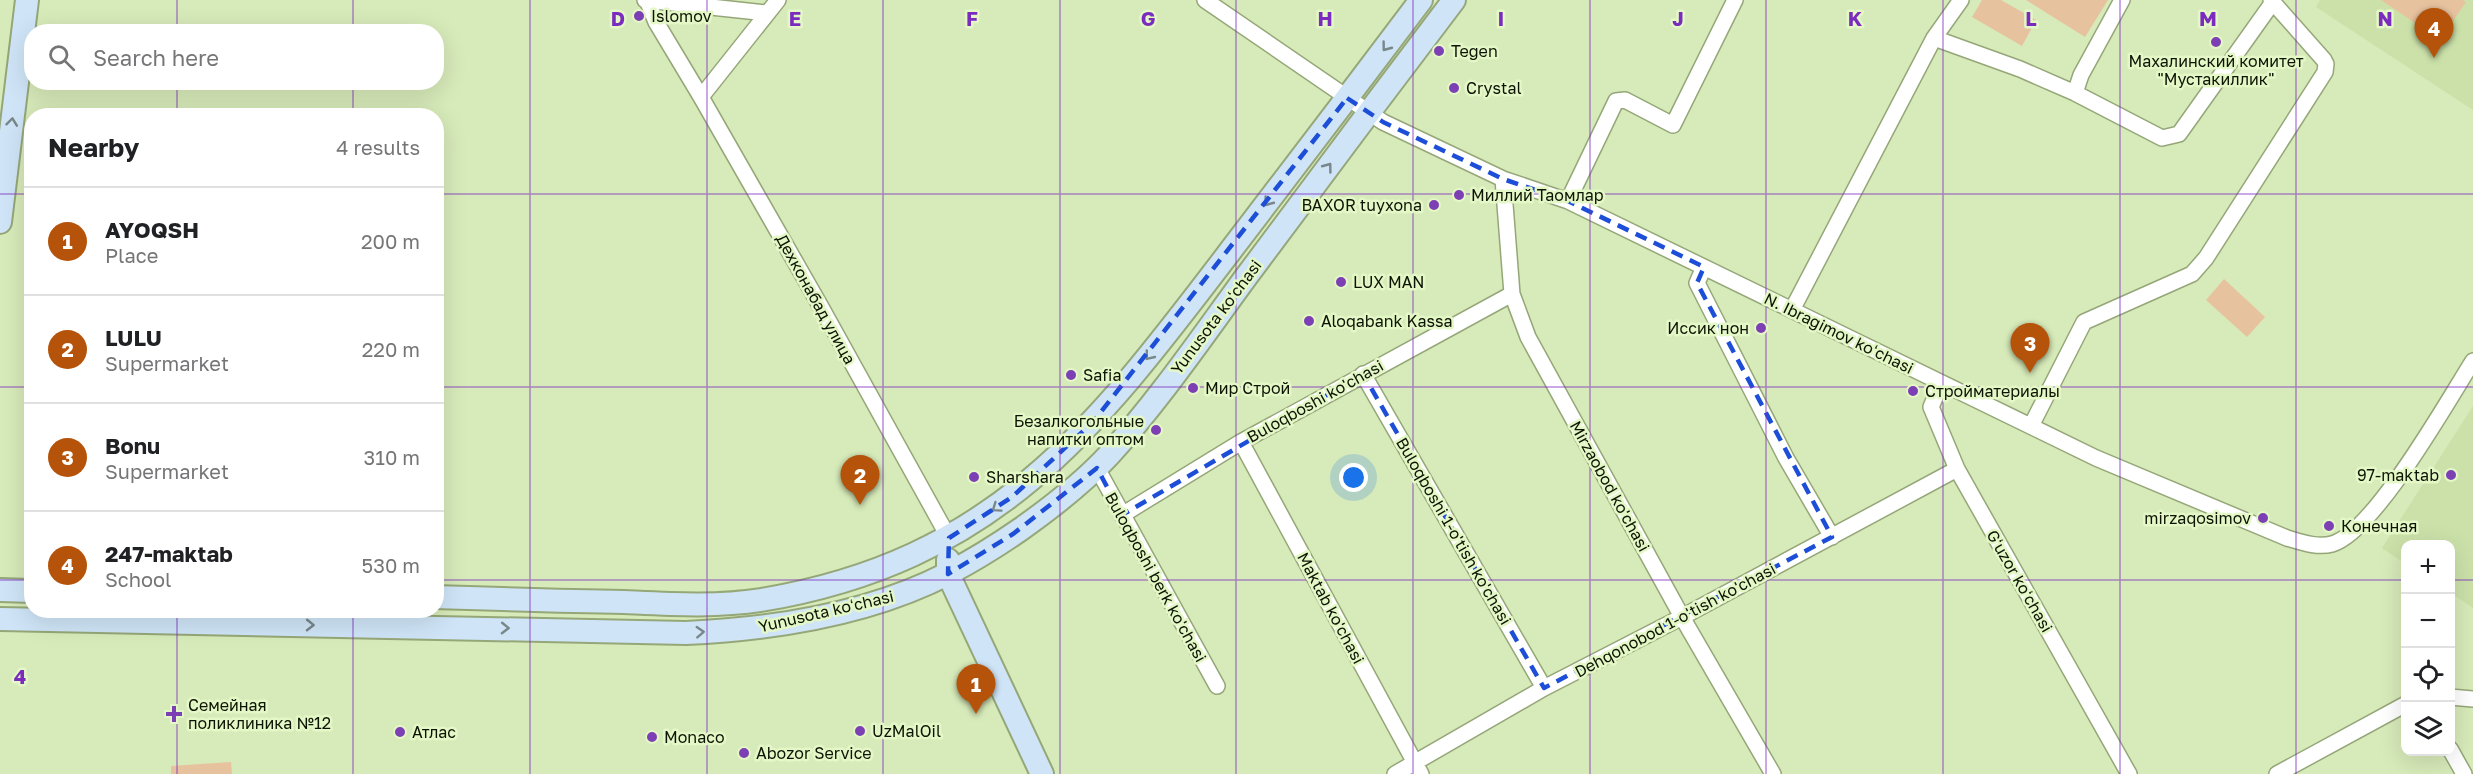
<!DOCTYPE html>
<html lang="en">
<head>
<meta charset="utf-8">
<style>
	body { margin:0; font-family:"Golos Text",sans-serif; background:#f6f6f6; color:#202124 }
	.controls { position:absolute; right:18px; bottom:18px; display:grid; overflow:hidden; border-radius:12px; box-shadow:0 6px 24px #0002 }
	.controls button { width:54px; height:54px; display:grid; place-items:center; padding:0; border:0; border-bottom:2px solid #e0e0e0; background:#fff; color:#202124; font:30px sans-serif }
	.you { position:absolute; left:1354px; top:478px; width:21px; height:21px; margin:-15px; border:4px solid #fff; border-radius:50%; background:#1a73e8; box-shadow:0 0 0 9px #1a73e833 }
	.badge { display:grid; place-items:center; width:39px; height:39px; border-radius:50%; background:#b45309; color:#fff; font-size:20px; font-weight:700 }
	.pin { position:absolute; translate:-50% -50px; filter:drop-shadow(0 2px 3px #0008) }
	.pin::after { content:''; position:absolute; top:32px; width:21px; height:18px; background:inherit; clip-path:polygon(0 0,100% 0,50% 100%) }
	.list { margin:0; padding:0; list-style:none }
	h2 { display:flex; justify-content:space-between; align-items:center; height:78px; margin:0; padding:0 24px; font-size:26px }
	h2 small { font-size:20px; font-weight:400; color:#757577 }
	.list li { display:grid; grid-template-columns:39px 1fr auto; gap:18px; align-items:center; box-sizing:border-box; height:108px; padding:0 24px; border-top:2px solid #e0e0e0 }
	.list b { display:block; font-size:22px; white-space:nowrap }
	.list p { margin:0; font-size:20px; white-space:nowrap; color:#757577 }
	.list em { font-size:20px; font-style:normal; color:#757577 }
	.icon { flex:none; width:33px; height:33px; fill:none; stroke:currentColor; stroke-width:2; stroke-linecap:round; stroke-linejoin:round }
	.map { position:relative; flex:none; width:2473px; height:774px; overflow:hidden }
	.search { position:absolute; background:#fff; box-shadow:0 6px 24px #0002; left:24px; top:24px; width:420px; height:66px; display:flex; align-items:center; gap:15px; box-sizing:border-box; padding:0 21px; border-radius:24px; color:#757577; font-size:22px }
	.panel { position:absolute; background:#fff; box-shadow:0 6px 24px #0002; left:24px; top:108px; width:420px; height:510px; border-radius:24px }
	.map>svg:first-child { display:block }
	.built { fill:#cbe1a9 }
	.green { fill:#e7c29f }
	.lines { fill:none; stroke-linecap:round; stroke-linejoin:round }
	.street-casing { stroke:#95a778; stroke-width:18 }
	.secondary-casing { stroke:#95a778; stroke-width:26 }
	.street { stroke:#fff; stroke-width:15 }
	.secondary { stroke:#cfe5f7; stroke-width:22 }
	.oneway { stroke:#78878a }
	.marked { fill:none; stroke:#1d4ed8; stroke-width:4.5; stroke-dasharray:12 8; stroke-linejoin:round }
	.grid { fill:none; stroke:#7b2cbf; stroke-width:1.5; stroke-opacity:0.55 }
	.poi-dot { fill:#7d3fb4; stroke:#e4f7c6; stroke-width:2 }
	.labels { text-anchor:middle; stroke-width:5; stroke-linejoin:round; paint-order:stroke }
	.poi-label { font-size:16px; fill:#0e1404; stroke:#e4f7c6; text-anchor:start }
	.street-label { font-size:16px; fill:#0e1404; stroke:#e4f7c6 }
	.grid-label { font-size:20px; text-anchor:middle; font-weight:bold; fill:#7b2cbf; stroke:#e4f7c6; stroke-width:5; stroke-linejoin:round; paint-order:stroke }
</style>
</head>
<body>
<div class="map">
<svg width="2473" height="774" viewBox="0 0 2473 774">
	<rect width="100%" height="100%" fill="#d7eab9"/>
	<path class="built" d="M 2320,0 L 2473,0 L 2473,110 L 2316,7 Z
		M 2473,406 L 2473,608 L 2451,593 L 2450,544 L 2406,544 L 2405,564 L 2382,548 Z"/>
	<path class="green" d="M 1982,0 L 2001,0 L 2036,20 L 2022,46 L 1972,17 Z
		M 2026,0 L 2108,0 L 2085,37 Z
		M 2381,0 L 2463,0 L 2466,2 L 2440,40 Z
		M 2224,279 L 2265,317 L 2247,337 L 2206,300 Z
		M 231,762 L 232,774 L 171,774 L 171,766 Z"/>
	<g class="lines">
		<g class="street-casing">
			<path id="street" d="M 645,0 L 767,13
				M 647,0 L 656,22 L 701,97 L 821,307 L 949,538
				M 1205,0 L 1383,122 L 1503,179 L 1568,201 L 2096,458 L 2287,538 C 2301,542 2317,548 2332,544 C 2374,532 2447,402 2473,361
				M 1934,38 L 2020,69 L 2075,93 L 2162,138 L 2179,134 L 2273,2
				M 2075,93 L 2081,75 L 2122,0
				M 701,97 L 778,0
				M 1503,179 L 1512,294 L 1528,337 L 1682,617 L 1773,774
				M 1568,201 L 1616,101 L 1625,100 L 1673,125 L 1735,0
				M 1704,267 L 1697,283 L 1786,458 L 1832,537
				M 1792,310 L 1934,38 L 1961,0
				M 1363,374 L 1544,688
				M 1941,383 L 1931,407 L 1957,469 L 2129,774
				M 2031,426 L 2084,322 L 2192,274 L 2206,258 L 2325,72 L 2326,64 L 2324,60 L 2271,0
				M 1241,442 L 1421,774
				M 1097,468 L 1217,686
				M 1122,515 L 1241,442 L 1512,294
				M 2450,697 L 2473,699
				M 2450,749 L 2464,774
				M 1395,774 L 1544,688 L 1682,617 L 1957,469
				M 2277,774 L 2406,704"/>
		</g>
		<g class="secondary-casing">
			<path id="secondary" d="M 0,222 L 27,0
				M 948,560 L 948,574 L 1042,774
				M 0,590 L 32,591
				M 436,597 C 499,599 561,601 624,602 C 669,604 716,607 761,600 C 995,561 1094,430 1228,254 C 1293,169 1357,85 1421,0
				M 0,619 L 686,633 C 775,629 870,614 949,573 C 974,560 998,545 1021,529 C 1052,507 1083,483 1109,455 C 1159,400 1202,337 1246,277 C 1315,184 1384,92 1454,0"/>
		</g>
		<use href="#street" class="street"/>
		<use href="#secondary" class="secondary"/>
	</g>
	<defs><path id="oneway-chevron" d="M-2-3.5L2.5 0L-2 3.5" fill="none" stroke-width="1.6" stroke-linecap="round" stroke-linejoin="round" transform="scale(1.5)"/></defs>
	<g class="oneway">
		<use href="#oneway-chevron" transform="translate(1386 47) rotate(127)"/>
		<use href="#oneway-chevron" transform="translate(12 122) rotate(-83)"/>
		<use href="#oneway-chevron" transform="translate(1328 167) rotate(-53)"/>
		<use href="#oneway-chevron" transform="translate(1268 202) rotate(127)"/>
		<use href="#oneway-chevron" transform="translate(1149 356) rotate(129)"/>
		<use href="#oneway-chevron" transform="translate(996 508) rotate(145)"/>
		<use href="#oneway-chevron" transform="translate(310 625) rotate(1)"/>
		<use href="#oneway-chevron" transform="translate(505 628) rotate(1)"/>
		<use href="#oneway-chevron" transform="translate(700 632) rotate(-3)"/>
	</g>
	<path class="marked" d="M 1347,98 L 1383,122 L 1503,179 L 1568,201 L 1704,267 L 1697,283 L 1832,537 L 1544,688 L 1363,374 L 1122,515 L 1097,468 L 1013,534 L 948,574 L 949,538 L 1012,497 L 1093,422 Z"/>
	<path class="grid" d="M 177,0 L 177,32M 353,0 L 353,32M 530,0 L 530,774M 707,0 L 707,774M 883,0 L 883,774M 1060,0 L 1060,774M 1236,0 L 1236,774M 1413,0 L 1413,774M 1590,0 L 1590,774M 1766,0 L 1766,774M 1943,0 L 1943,774M 2120,0 L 2120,774M 2296,0 L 2296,774M 177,82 L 177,116M 353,82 L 353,116M 0,194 L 32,194M 436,194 L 2473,194M 0,387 L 32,387M 436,387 L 2473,387M 0,580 L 32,580M 436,580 L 2406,580M 2450,580 L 2473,580M 177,610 L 177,774M 353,610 L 353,774"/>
	<g class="poi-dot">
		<circle cx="639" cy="16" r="6"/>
		<circle cx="2216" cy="42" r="6"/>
		<circle cx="1439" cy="51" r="6"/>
		<circle cx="1454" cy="88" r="6"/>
		<circle cx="1459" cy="195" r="6"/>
		<circle cx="1434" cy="205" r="6"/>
		<circle cx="1341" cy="282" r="6"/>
		<circle cx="1309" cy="321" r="6"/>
		<circle cx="1761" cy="328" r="6"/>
		<circle cx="1071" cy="375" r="6"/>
		<circle cx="1193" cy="388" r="6"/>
		<circle cx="1913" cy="391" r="6"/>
		<circle cx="1156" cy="430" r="6"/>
		<circle cx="2451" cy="475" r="6"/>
		<circle cx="974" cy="477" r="6"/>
		<circle cx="2263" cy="518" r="6"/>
		<circle cx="2329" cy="526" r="6"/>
		<path d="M171 705h6v6h6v6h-6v6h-6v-6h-6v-6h6z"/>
		<circle cx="860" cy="731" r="6"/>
		<circle cx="400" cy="732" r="6"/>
		<circle cx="652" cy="737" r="6"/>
		<circle cx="744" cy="753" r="6"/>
	</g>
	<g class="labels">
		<g class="poi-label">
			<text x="651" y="22">Islomov</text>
			<text x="1451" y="57">Tegen</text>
			<text x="2216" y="67" text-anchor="middle">Махалинский комитет<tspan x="2216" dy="18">"Мустакиллик"</tspan></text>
			<text x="1466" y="94">Crystal</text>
			<text x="1471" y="201">Миллий Таомлар</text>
			<text x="1422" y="211" text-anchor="end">BAXOR tuyxona</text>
			<text x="1353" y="288">LUX MAN</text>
			<text x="1321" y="327">Aloqabank Kassa</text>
			<text x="1749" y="334" text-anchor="end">Иссик нон</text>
			<text x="1083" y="381">Safia</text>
			<text x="1205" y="394">Мир Строй</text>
			<text x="1925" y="397">Стройматериалы</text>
			<text x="1144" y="427" text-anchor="end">Безалкогольные<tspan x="1144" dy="18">напитки оптом</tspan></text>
			<text x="2439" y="481" text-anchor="end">97-maktab</text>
			<text x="986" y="483">Sharshara</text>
			<text x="2251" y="524" text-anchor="end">mirzaqosimov</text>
			<text x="2341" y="532">Конечная</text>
			<text x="188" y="711">Семейная<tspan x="188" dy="18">поликлиника №12</tspan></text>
			<text x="872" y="737">UzMalOil</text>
			<text x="412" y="738">Атлас</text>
			<text x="664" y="743">Monaco</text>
			<text x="756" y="759">Abozor Service</text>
		</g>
		<g class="street-label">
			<text transform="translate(816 299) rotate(61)" y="6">Дехконабад улица</text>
			<text transform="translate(1216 317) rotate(-53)" y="6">Yunusota koʻchasi</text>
			<text transform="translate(1839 333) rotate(26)" y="6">N. Ibragimov koʻchasi</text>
			<text transform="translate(1315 401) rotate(-29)" y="6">Buloqboshi ko'chasi</text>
			<text transform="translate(1610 486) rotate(61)" y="6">Mirzaobod ko'chasi</text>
			<text transform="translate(1454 531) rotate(60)" y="6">Buloqboshi 1-o'tish ko'chasi</text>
			<text transform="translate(1156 577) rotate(61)" y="6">Buloqboshi berk ko'chasi</text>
			<text transform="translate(2020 581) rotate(60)" y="6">Gʻuzor koʻchasi</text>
			<text transform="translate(1331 608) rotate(62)" y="6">Maktab ko'chasi</text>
			<text transform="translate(826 611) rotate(-13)" y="6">Yunusota koʻchasi</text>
			<text transform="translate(1675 620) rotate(-28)" y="6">Dehqonobod 1-o'tish ko'chasi</text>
		</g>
	</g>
	<g class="grid-label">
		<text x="618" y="26">D</text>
		<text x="795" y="26">E</text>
		<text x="972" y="26">F</text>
		<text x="1148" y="26">G</text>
		<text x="1325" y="26">H</text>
		<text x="1501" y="26">I</text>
		<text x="1678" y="26">J</text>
		<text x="1855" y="26">K</text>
		<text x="2031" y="26">L</text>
		<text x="2208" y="26">M</text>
		<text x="2385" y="26">N</text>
		<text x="20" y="684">4</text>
	</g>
</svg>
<div class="controls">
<button>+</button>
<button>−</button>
<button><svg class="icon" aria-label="locate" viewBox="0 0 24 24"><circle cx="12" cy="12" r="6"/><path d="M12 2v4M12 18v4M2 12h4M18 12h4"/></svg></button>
<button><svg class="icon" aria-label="layers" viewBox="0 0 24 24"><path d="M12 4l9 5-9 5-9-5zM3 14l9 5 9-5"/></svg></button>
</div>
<div class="you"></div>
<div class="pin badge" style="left:976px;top:714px">1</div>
<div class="pin badge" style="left:860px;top:505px">2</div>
<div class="pin badge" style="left:2030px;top:373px">3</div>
<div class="pin badge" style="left:2434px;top:58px">4</div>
<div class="search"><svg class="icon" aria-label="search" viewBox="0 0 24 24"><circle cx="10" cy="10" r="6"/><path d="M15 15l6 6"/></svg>Search here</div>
<section class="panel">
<h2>Nearby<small>4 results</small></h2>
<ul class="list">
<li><span class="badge">1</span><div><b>AYOQSH</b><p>Place</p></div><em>200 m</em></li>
<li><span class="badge">2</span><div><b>LULU</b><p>Supermarket</p></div><em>220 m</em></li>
<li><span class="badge">3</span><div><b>Bonu</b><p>Supermarket</p></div><em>310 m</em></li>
<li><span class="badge">4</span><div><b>247-maktab</b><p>School</p></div><em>530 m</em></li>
</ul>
</section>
</div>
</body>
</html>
